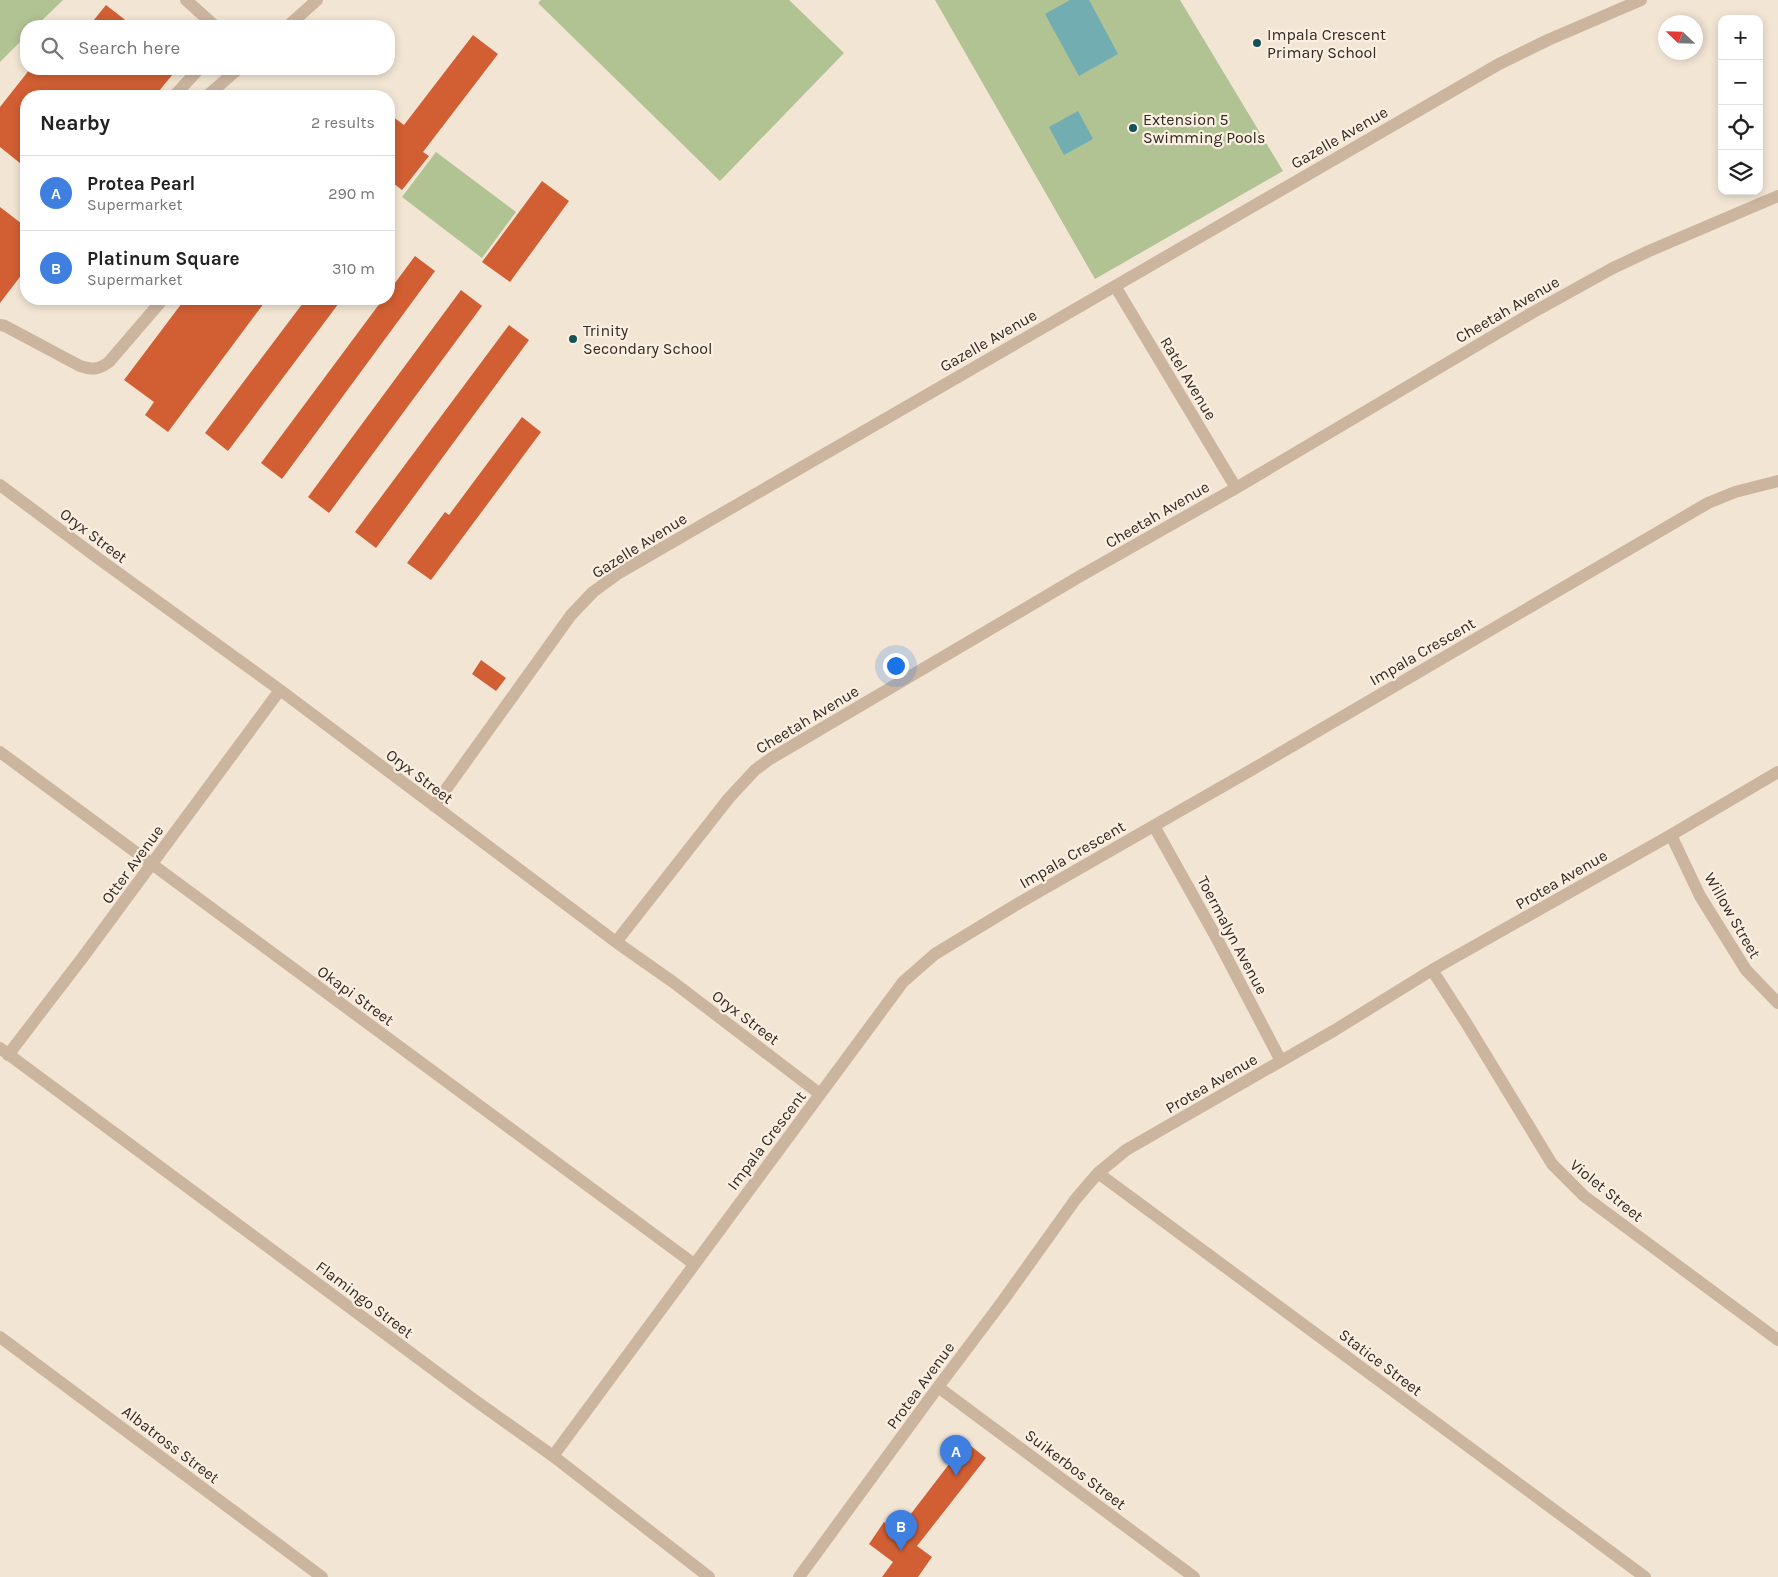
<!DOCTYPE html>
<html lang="en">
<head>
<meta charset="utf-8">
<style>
	body { margin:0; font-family:Karla,sans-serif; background:#f2f2f2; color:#222 }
	.controls { position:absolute; right:15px; top:15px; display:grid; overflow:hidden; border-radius:10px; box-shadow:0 2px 8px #0003 }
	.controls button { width:45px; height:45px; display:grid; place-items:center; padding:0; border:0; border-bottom:1px solid #e0e0e0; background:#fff; color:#222; font:25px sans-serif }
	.compass { position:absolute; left:1658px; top:15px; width:45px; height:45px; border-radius:50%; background:#fff; box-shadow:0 2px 8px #0003; rotate:293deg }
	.you { position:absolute; left:895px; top:665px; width:18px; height:18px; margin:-12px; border:4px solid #fff; border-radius:50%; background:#1a73e8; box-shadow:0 0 0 8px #1a73e833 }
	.badge { display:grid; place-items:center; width:32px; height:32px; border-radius:50%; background:#0b8043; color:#fff; font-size:16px; font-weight:700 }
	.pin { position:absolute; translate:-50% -41px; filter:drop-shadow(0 1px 2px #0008) }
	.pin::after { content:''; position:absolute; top:26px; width:18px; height:15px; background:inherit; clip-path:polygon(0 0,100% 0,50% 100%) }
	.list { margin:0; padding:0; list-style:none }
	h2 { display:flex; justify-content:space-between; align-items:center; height:65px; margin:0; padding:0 20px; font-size:21px }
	h2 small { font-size:16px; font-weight:400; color:#767676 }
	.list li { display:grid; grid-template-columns:32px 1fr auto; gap:15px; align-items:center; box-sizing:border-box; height:75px; padding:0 20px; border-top:1px solid #e0e0e0 }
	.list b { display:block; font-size:19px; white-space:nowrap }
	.list p { margin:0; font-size:16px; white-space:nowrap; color:#767676 }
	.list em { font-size:16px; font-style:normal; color:#767676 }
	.icon { flex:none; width:28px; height:28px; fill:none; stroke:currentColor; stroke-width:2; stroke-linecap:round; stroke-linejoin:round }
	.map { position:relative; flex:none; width:1778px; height:1577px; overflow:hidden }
	.search { position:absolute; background:#fff; box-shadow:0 2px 8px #0003; left:20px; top:20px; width:375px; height:55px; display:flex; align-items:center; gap:12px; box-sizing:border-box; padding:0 18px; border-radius:20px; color:#767676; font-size:19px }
	.panel { position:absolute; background:#fff; box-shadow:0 2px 8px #0003; left:20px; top:90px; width:375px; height:215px; border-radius:20px }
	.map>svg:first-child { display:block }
	.green { fill:#b1c293 }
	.water { fill:#71adb1 }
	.building { fill:#d15f33 }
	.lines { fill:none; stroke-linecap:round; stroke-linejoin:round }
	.minor { stroke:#cbb59f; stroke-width:12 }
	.poi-dot { fill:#165158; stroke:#faefe0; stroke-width:2 }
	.labels { text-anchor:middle; stroke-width:4.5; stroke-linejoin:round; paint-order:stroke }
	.poi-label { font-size:16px; fill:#342923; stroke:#faefe0; text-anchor:start }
	.street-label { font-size:16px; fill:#342923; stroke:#faefe0 }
</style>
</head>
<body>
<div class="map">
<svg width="1778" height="1577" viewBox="0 0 1778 1577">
	<rect width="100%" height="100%" fill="#f2e5d4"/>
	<path class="green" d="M 0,0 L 63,0 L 36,26 L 26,26 L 26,36 L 0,62 Z
		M 541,0 L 789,0 L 844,53 L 720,181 L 538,3 Z
		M 935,0 L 1180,0 L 1283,171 L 1095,279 Z
		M 436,152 L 516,212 L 482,258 L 402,197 Z"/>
	<path class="water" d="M 1070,0 L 1089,0 L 1118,54 L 1079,76 L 1045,14 Z
		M 1078,111 L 1093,139 L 1064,155 L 1049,127 Z"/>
	<path class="building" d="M 106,5 L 133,26 L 89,26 Z
		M 473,35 L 498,54 L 423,152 L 429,156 L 402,190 L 389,180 L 389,114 L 404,125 Z
		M 30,69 L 177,69 L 155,96 L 26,96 L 26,168 L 0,147 L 0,107 Z
		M 542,181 L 569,201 L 510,282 L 482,262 Z
		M 0,207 L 26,227 L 26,269 L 0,303 Z
		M 415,256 L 435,271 L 282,479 L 261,463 L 383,299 L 389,299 L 389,291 Z
		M 461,290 L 482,306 L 329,513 L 308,497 Z
		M 185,299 L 267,299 L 168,432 L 145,415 L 154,402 L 124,380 Z
		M 306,299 L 342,299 L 228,451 L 205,433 Z
		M 509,325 L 529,340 L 376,548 L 355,532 Z
		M 522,417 L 541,432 L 431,580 L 407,563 L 445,512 L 449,515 Z
		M 481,660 L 506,678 L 496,691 L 472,674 Z
		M 966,1442 L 986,1458 L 917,1546 L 932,1557 L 918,1577 L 882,1577 L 893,1562 L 869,1544 L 884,1522 L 897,1532 Z"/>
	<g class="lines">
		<path class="minor" d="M 186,0 L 215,26
			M 288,26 L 317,0
			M 174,96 L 199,69
			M 207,96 L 238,69
			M 1115,286 L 1236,488
			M 0,325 L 5,326 L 80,366 C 93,370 98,370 109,362 L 163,299
			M 0,485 L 99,559 L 280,690 L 616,942 L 673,982 L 820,1094
			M 0,752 L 694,1264
			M 434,806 L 571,615 L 593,592 L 619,573 L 1499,64 L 1548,40 L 1641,0
			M 1154,826 L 1216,937 L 1281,1061
			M 1671,835 L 1700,896 L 1746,970 L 1778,1003
			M 616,942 L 729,798 L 755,770 L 770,759 L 1082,575 L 1236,488 L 1530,314 L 1613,268 L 1649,251 L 1778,196
			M 1432,970 L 1465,1021 L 1552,1164 L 1584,1196 L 1778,1340
			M 0,1048 L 473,1399 L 553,1456 L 709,1577
			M 8,1055 L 83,957 L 280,690
			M 1098,1173 L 1645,1577
			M 0,1337 L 322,1577
			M 938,1387 L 1194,1577
			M 553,1456 L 903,982 L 935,954 L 1019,903 L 1253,769 L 1708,503 L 1735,492 L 1778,481
			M 799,1577 L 938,1387 L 1002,1302 L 1075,1200 L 1098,1173 L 1126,1150 L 1335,1030 L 1432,970 L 1671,835 L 1778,772"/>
	</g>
	<g class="poi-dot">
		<circle cx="1257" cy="43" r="5"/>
		<circle cx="1133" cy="128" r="5"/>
		<circle cx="573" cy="339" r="5"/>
	</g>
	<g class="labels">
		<g class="poi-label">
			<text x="1267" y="40">Impala Crescent<tspan x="1267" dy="18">Primary School</tspan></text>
			<text x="1143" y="125">Extension 5<tspan x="1143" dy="18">Swimming Pools</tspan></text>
			<text x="583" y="336">Trinity<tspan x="583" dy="18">Secondary School</tspan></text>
		</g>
		<g class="street-label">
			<text transform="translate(1339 137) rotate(-30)" y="6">Gazelle Avenue</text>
			<text transform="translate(1507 309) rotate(-30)" y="6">Cheetah Avenue</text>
			<text transform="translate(988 340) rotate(-30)" y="6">Gazelle Avenue</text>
			<text transform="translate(1189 378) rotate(59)" y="6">Ratel Avenue</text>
			<text transform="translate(1157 514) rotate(-30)" y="6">Cheetah Avenue</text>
			<text transform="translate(94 535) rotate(37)" y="6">Oryx Street</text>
			<text transform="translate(639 545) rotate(-32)" y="6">Gazelle Avenue</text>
			<text transform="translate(1422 651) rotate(-30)" y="6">Impala Crescent</text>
			<text transform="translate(807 719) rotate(-31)" y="6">Cheetah Avenue</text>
			<text transform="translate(420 776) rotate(37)" y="6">Oryx Street</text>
			<text transform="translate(1072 854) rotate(-30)" y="6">Impala Crescent</text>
			<text transform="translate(132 864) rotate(-54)" y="6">Otter Avenue</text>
			<text transform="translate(1561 879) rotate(-30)" y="6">Protea Avenue</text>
			<text transform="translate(1733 915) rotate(60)" y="6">Willow Street</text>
			<text transform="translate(1233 935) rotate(62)" y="6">Toermalyn Avenue</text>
			<text transform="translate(356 995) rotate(36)" y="6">Okapi Street</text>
			<text transform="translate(746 1017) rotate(37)" y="6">Oryx Street</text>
			<text transform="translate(1211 1083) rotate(-30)" y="6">Protea Avenue</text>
			<text transform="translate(766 1140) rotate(-53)" y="6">Impala Crescent</text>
			<text transform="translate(1607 1190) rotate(39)" y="6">Violet Street</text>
			<text transform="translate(365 1299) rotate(37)" y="6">Flamingo Street</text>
			<text transform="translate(1381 1362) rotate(37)" y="6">Statice Street</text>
			<text transform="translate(920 1385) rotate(-54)" y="6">Protea Avenue</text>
			<text transform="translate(171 1444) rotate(37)" y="6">Albatross Street</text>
			<text transform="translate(1076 1469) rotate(37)" y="6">Suikerbos Street</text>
		</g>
	</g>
</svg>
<div class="controls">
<button>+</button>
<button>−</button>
<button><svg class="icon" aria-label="locate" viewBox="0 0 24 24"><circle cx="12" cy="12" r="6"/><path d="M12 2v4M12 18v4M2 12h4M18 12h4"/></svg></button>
<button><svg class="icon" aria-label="layers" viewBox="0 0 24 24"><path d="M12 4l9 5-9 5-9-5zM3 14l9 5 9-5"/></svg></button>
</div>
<svg class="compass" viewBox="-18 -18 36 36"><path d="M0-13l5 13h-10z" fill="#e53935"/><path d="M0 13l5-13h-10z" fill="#767676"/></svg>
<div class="you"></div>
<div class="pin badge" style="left:956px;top:1476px;background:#3f7fe0">A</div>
<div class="pin badge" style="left:901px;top:1551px;background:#3f7fe0">B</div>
<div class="search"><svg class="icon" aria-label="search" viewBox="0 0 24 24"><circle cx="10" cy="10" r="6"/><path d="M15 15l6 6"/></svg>Search here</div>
<section class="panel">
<h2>Nearby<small>2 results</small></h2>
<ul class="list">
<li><span class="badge" style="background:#3f7fe0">A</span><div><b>Protea Pearl</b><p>Supermarket</p></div><em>290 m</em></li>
<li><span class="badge" style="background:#3f7fe0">B</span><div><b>Platinum Square</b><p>Supermarket</p></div><em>310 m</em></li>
</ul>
</section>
</div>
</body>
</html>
